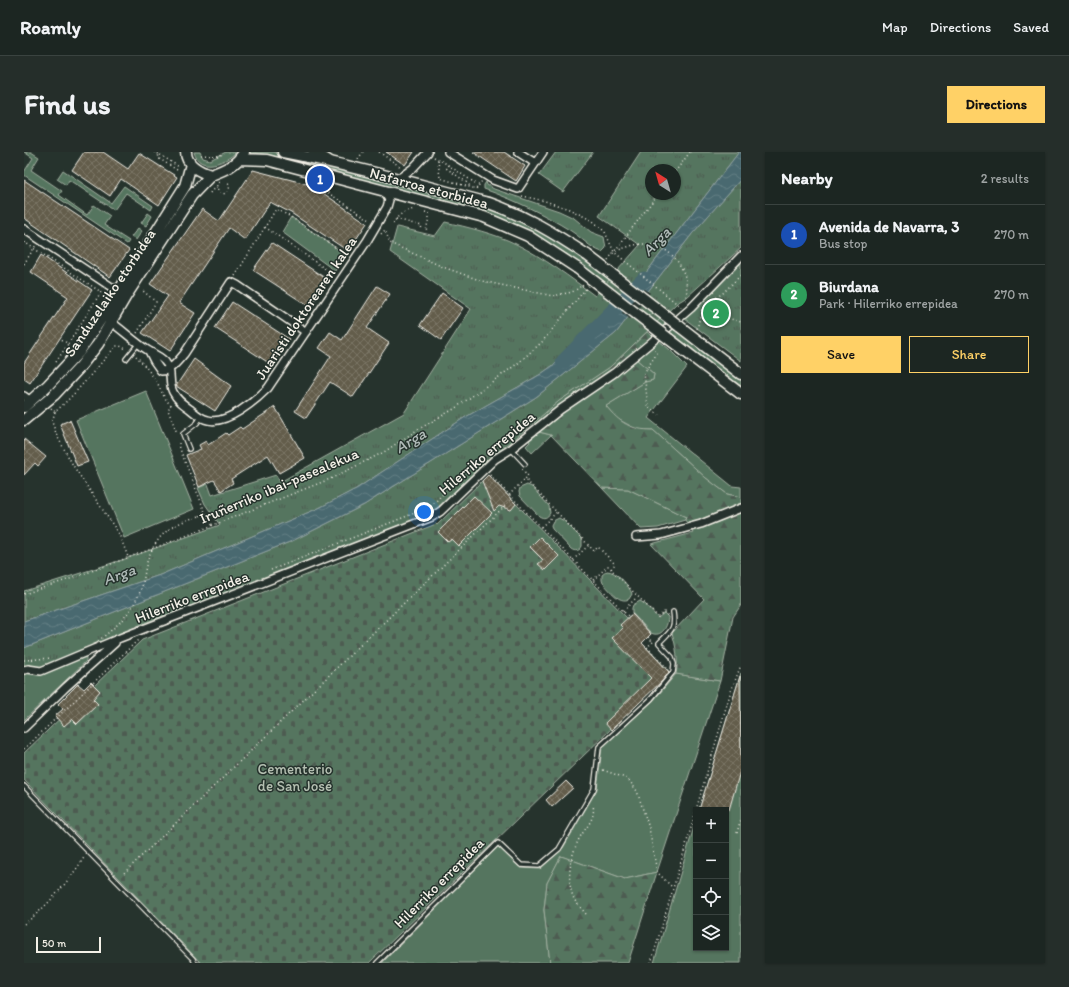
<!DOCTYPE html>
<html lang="en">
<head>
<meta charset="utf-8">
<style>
	body { margin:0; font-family:Itim,sans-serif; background:#252e2a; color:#f1f3f6 }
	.controls { position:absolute; right:12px; bottom:12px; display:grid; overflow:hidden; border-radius:0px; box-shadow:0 1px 3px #0004 }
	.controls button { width:36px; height:36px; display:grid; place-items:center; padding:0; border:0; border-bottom:1px solid #3a4340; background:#1c2622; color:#f1f3f6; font:20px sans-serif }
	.compass { position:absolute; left:621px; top:12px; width:36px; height:36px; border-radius:50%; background:#1c2622; box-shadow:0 1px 3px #0004; rotate:323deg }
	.scale { position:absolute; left:12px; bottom:10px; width:65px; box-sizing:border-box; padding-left:4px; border:2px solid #f4f1e8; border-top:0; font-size:11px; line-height:14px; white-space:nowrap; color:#f4f1e8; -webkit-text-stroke:3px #26332d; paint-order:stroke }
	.you { position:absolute; left:400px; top:360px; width:14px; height:14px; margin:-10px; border:3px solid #fff; border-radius:50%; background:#1a73e8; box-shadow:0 0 0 6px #1a73e833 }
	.badge { display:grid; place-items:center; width:26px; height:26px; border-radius:50%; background:#ffd166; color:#fff; font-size:13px; font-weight:700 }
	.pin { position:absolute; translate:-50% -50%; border:2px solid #fff; box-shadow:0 1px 4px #0006 }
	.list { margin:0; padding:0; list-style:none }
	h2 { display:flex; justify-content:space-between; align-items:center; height:52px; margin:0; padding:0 16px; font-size:17px }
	h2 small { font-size:13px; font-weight:400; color:#a0a5a5 }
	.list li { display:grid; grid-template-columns:26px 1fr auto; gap:12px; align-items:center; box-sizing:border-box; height:60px; padding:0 16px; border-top:1px solid #3a4340 }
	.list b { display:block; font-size:15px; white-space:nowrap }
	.list p { margin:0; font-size:13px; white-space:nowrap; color:#a0a5a5 }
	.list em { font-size:13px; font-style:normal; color:#a0a5a5 }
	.actions { display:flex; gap:8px; padding:12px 16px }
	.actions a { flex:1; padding:9px 0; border:1px solid #ffd166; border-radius:0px; text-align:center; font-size:14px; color:#ffd166 }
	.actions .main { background:#ffd166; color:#111 }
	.icon { flex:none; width:22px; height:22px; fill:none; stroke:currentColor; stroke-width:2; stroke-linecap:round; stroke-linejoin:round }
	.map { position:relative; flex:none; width:717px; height:811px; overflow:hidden; border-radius:0px }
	header { display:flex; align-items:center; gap:24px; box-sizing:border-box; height:56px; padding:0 20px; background:#1c2622; border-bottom:1px solid #3a4340 }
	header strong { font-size:19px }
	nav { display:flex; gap:22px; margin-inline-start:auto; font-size:14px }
	.intro { display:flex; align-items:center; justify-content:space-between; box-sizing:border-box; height:96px; padding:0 24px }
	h1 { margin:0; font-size:28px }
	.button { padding:10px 18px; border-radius:0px; background:#ffd166; color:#111; font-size:14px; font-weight:700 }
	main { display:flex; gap:24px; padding:0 24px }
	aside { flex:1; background:#1c2622; border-radius:0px; box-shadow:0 1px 3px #0004 }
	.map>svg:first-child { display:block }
	.green { fill:#54745e; stroke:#a4b2a3 }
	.forest { fill:url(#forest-firs); stroke:#a4b2a3 }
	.cemetery { fill:url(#cemetery-stones); stroke:#a4b2a3 }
	.park { fill:url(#park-tufts); stroke:#a4b2a3; fill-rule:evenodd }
	.water { fill:url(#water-waves); stroke:#8d9fa0 }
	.pier { fill:#26332d }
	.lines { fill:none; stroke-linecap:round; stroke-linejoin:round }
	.river { stroke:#496970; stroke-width:15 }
	.building { fill:url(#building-cross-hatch); stroke:#f4f1e8 }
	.service-casing { stroke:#f4f1e8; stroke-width:6 }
	.minor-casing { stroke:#f4f1e8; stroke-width:10 }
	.secondary-casing { stroke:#f4f1e8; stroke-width:13 }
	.path { stroke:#f4f1e8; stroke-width:1.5; stroke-dasharray:1 3; stroke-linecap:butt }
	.service { stroke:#26332d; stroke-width:3.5 }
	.minor { stroke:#26332d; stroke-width:7 }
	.secondary { stroke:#26332d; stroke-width:10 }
	.secondary-bridge-casing { stroke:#f4f1e8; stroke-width:13; stroke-linecap:butt }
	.path-bridge { stroke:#f4f1e8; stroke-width:1.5; stroke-dasharray:1 3; stroke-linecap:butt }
	.secondary-bridge { stroke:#26332d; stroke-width:10 }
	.labels { text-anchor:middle; stroke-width:3; stroke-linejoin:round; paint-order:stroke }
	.street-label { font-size:15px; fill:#f4f1e8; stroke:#26332d }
	.park-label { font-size:15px; fill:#b4bfb1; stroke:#26332d }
	.water-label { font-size:16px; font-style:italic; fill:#b0bbb8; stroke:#26332d }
</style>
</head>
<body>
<header>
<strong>Roamly</strong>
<nav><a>Map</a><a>Directions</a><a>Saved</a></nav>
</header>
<div class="intro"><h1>Find us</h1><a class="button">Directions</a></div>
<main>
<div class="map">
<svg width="717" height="811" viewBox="0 0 717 811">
	<defs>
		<pattern id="forest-firs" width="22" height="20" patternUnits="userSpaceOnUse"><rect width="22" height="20" fill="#54745e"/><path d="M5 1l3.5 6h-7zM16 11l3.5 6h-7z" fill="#4e5c51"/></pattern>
		<pattern id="cemetery-stones" width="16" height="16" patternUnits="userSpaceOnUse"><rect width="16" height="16" fill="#54745e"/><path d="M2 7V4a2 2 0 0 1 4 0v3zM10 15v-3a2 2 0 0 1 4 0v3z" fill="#4e5c51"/></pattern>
		<pattern id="park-tufts" width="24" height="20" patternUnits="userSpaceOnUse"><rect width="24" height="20" fill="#54745e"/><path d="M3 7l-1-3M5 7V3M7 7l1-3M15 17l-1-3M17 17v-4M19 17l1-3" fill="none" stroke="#4e5c51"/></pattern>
		<pattern id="water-waves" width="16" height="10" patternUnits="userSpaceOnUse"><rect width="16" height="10" fill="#496970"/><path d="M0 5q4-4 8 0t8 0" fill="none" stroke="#647f84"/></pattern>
		<pattern id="building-cross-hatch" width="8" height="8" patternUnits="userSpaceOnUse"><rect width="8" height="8" fill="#635d4b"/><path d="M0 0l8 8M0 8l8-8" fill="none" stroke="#7a7565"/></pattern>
	</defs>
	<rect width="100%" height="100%" fill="#26332d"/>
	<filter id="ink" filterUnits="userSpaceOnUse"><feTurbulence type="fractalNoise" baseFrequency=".025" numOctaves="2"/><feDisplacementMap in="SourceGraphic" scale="8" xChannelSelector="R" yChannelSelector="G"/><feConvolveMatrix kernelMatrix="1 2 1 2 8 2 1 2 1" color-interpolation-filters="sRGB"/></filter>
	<g filter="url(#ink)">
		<path class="green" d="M 0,0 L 7,0 L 15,5 L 7,18 L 38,39 L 35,43 L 63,63 L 70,53 L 86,64 L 80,73 L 105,89 L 103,92 L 0,23 L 0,20 L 9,6 Z
			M 170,0 L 176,0 L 179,6 L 186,8 L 202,0 L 212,0 C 202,11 175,21 170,0 Z
			M 222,0 L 249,0 L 353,24 L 459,54 L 485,63 L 512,76 L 554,102 L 717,227 L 717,234 L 566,119 L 538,99 L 508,82 L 424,50 L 244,3 L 231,1 L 222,2 Z
			M 39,18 L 87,51 L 100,34 L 129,54 L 127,58 L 102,41 L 90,58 L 45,28 L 42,33 L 33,27 Z
			M 462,30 L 463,33 L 470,37 L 535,59 L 550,66 L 567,80 L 580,85 L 582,96 L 578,100 C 566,96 558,86 547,79 C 520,62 491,48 460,37 L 460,33 Z
			M 124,61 L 128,64 L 122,74 L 117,71 Z
			M 267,65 L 321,102 L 311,119 L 258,80 Z
			M 114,76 L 118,79 L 112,88 L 107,85 Z
			M 634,188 L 645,197 L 663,215 L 624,266 L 708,334 L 717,335 L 717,345 L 703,342 L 682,326 L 629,278 L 614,278 L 592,266 L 582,254 L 621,230 L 629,228 L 630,222 L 613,208 Z
			M 122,239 L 170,357 L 100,386 L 52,268 Z
			M 515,280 L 527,283 L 508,301 L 502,294 L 506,290 L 505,288 Z
			M 503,333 L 508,335 L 525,354 L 526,361 C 523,366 520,367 515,364 L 496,344 L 495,340 L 496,336 Z
			M 578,336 L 604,337 L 662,365 L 661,368 L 634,376 L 617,377 Z
			M 535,366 L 540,369 L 558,387 L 558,394 C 556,399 551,400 547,397 L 528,377 L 527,373 L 529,369 Z
			M 583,419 C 592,419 605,433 608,442 L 605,447 C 595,452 586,438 579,431 L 578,428 L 578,423 Z
			M 616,449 L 621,452 L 634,466 L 640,461 L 644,465 C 644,474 638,486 627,481 L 608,461 L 608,456 L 609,453 Z
			M 60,504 L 62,505 L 62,509 L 0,568 L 0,521 Z
			M 717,521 L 717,811 L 630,811 L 672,668 L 672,796 L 702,796 L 702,658 L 675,658 Z
			M 652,522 L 696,529 L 633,720 L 601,727 L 537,704 L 523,731 L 520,758 L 526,811 L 358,811 L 474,694 L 497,716 L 516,717 L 539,696 L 573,637 L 578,595 L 629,549 Z"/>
		<path class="forest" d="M 623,180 L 634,188 L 613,208 L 630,222 L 629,228 L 621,230 L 582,254 C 596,271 607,278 629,278 L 682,326 L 703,342 L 717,345 L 717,453 L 709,465 L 696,529 L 652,522 C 655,509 652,494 648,481 L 680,447 L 627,392 L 669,381 L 661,368 L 662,365 L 604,337 L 578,336 L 527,283 L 515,280 L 510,270 L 535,249 L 586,215 Z
			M 537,704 L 601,727 L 633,720 L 604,811 L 526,811 L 520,758 L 523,731 Z"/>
		<path class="cemetery" d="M 464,323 L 603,466 L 608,462 L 627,482 L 618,491 L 646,520 L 345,811 L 177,811 L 0,628 L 0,601 L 118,488 L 412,372 L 413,373 Z"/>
		<path class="park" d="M 532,0 L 569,0 L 539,40 L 515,23 Z
			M 617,0 L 715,0 L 578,178 L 517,222 L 440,266 L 332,337 L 295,356 L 136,423 L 0,469 L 0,439 L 101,407 L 196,373 L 181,352 L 174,336 L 184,332 L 188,343 L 252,323 L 256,330 L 380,261 L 447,157 L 366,100 L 373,75 L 411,84 L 421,70 C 443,75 472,82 492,92 C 520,106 546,125 571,144 L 616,93 L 575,64 ZM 627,18 L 651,18 L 651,42 L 627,42 Z
			M 717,27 L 717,96 L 663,145 L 653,151 L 586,215 L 535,249 L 487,290 L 464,307 L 409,360 L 281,412 L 123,470 L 16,516 L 0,514 L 0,496 L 268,389 L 340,353 L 512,245 L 592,181 L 668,82 Z
			M 717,111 L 717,209 L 661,167 L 683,146 Z"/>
		<path class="water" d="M 715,0 L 717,0 L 717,27 L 668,82 L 592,181 L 512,245 L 340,353 L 268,389 L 0,496 L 0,469 L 136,423 L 295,356 L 332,337 L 440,266 L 517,222 L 578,178 Z"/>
		<path class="pier" d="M 612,130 L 626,141 L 606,167 L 592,156 Z"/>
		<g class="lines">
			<path class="river" d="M 539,210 L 620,127"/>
		</g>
		<path class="building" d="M 60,0 L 79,0 L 104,17 L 115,1 L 153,25 L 135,53 L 97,27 L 86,44 L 48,18 Z
			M 362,0 L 390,0 L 381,13 Z
			M 449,0 L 480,0 L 501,14 L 492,29 Z
			M 229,18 L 287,33 L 343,71 L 324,99 L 267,61 L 246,50 L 221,88 L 205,76 L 155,151 L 171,161 L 146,199 L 118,181 L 144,144 L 126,132 L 178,57 L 195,69 Z
			M 0,28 L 105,98 L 86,125 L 0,66 Z
			M 248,91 L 304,128 L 286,155 L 229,118 Z
			M 17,103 L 68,138 L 6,231 L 0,227 L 0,211 L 44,145 L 7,120 Z
			M 353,134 L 366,142 L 343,176 L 365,191 L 329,245 L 306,230 L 282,266 L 271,259 L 307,204 L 295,196 L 306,180 L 318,188 Z
			M 418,141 L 439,156 L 417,188 L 396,173 Z
			M 208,150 L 265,187 L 248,213 L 191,176 Z
			M 170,207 L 207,234 L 191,259 L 152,234 Z
			M 251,255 L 281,306 L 255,321 L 244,303 L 207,327 L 209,331 L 197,339 L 190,328 L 175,335 L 162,303 L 177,297 L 175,293 L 182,289 L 184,293 L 202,281 L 204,283 L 216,275 L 218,277 Z
			M 46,268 L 64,310 L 53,314 L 36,272 Z
			M 0,287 L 22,305 L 14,314 L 11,311 L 0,323 Z
			M 464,323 L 492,352 L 487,358 L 475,354 L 470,359 L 458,329 Z
			M 450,344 L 468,361 L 435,394 L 428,387 L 424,390 L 414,380 Z
			M 516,385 L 535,404 L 521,418 L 514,412 L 519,408 L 506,395 Z
			M 608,462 L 627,482 L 618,491 L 645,520 L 639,528 L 587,578 L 581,571 L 627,526 L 588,486 L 599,476 L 596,473 Z
			M 716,524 L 717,616 L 705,658 L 675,658 Z
			M 67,530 L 76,539 L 69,547 L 74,552 L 53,572 L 48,567 L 40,574 L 31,564 L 39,557 L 34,552 L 54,532 L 60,537 Z
			M 542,629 L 549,636 L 528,655 L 522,648 Z"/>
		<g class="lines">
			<g class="service-casing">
				<path id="service" d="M 102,207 L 115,191
					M 165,297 L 159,282 L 173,271 L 177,265
					M 487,297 L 501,312
					M 0,634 C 56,692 113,749 169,807 L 171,811
					M 353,811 L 474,691 L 497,713 L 515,714 L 535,697 L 570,637 L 575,595 L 627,547 L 649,520 L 650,512 L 648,505 L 635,491 C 646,479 652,478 649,460"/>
			</g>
			<g class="minor-casing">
				<path id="minor" d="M 288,0 L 298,3 L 306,8
					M 424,0 L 469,28 L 494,37 L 519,0
					M 494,0 L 511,11
					M 374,27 L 389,16 L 404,0
					M 0,77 L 98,142
					M 84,168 C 98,177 110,190 125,199 C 131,203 138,205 142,211 C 149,219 144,231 149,240 C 153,248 159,252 166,257 C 171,261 177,267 184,268 C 203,273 232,248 244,236 L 343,89 L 363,55 L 365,48 L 359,38
					M 125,199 L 130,209 L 137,219 C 147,219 154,209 160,202 L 207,130 L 213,133 L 282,180
					M 0,244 L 7,249
					M 612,385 L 637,383 L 677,372 L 717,356
					M 0,518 L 4,517 L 17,519 L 96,486 L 408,365 L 417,359 L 471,307 L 487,297 L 537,257 L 590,221 L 624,193 L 667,156 L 717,104
					M 0,576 L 42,535 L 91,491"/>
			</g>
			<g class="secondary-casing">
				<path id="secondary" d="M 162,0 C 162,13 176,20 187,23 C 200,18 213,13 220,0
					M 259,0 C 328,13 396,33 465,51 C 502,64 530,81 563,103
					M 216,7 L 243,8 L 460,65 L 504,84 L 553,116
					M 655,174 L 717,222
					M 645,187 L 717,242
					M 0,255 L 24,233 L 55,200 L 79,164 L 161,34 L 167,12
					M 0,268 L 30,243 L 56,215 L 74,192 L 102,144 L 168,43 L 187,23"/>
			</g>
			<path class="path" d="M 130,0 L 135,2
				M 355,0 L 377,15
				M 177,3 L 196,4 L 199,0
				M 410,5 L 421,11 L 454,33
				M 334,7 L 339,0
				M 414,8 L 416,26 L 452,37 L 458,29
				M 424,13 L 422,16 L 441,29 L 447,35
				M 153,18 L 134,6 L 135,2 L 155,15
				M 651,20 L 666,0
				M 195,30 L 193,32 C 192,37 195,40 199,42 C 206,40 207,34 203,30
				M 287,30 L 346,68
				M 186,41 L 188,38 L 193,36
				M 498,44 L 521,49 L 545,57 L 569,69 L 581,80 L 590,100 L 657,155
				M 401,60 L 405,61 L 405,65 L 402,79
				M 372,67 L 398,74 L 397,77
				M 369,72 C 374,62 381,59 391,57
				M 241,75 L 310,123
				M 357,82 L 361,78 L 366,91 L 419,115 L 458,129 L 529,144 L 548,140 L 555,136 L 557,133 L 561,135
				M 0,90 L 77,140 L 44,192 L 36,186
				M 592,99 C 600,96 608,93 616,92 C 648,90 669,121 661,151
				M 584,108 L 634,42
				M 0,112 L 12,93
				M 211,124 L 252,57 L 267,65 L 324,104
				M 690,147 L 693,163
				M 682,152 L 699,141 L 717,123
				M 677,158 L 717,170
				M 673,177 L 676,165 L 679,160
				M 113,181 L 132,150 L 118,138
				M 631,197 L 633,201 L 620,221 L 624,255 L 635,263
				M 112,204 C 120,212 128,223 134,232 C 138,241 141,248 148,254
				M 32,210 L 44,192
				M 147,252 L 144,258 L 153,281
				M 27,256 L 31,260 C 54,240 72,216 92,194 L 96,194 L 102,197
				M 31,260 L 28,270 L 33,284 L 50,315 L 95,382 L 104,405
				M 155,291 L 156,297 L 181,360
				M 498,317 L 504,324 L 501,327 L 570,399 L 574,395 L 591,412 L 587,417 L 634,465 L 640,460 L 644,464
				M 466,323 L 605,465
				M 485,343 L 501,327
				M 176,364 L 181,360 L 189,374
				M 517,375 L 533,360
				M 549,408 L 565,393
				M 247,418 L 406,355 L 456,305 L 464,303
				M 569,428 L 584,414 L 587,417
				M 0,442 L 49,426 L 149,389 L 306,327 L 360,300 L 393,278 L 430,257 L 493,212 L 518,190 L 564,134
				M 599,459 L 613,445
				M 624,485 L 628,489
				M 629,490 L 623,495 L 643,516
				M 0,508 L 28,506
				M 0,597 L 114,488
				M 579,618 L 604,627 L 613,639 L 625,676 L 633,720 L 649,736
				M 672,658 L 706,542 L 717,513
				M 713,681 L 717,666
				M 100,721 L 489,346
				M 562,762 C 558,757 553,752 550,747 C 542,729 546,706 554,689 C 560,676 572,669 569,653
				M 0,772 C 23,755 46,728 61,704
				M 627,811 L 672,659"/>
			<use href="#service" class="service"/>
			<use href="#minor" class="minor"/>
			<use href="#secondary" class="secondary"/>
			<g class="secondary-bridge-casing">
				<path id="secondary-bridge" d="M 563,103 L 655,174
					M 553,116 L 645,187"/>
			</g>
			<path class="path-bridge" d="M 74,489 C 93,474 106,463 116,440 C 120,431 120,420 123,410 C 132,382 149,371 176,364"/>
			<use href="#secondary-bridge" class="secondary-bridge"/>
		</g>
	</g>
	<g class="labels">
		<g class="street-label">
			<text transform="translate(405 36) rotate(15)" y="5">Nafarroa etorbidea</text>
			<text transform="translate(86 141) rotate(-56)" y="5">Sanduzelaiko etorbidea</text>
			<text transform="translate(282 156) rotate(-56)" y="5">Juaristi doktorearen kalea</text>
			<text transform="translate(463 301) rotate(-40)" y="5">Hilerriko errepidea</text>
			<text transform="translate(255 334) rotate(-23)" y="5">Iruñerriko ibai-pasealekua</text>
			<text transform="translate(168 445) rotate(-21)" y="5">Hilerriko errepidea</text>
			<text transform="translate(415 731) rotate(-45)" y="5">Hilerriko errepidea</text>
		</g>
		<g class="park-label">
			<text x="271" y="622">Cementerio<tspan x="271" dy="17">de San José</tspan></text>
		</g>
		<g class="water-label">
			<text transform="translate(632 89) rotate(-46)" y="6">Arga</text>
			<text transform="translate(386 288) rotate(-31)" y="6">Arga</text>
			<text transform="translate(95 422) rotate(-20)" y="6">Arga</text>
		</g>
	</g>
</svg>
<div class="controls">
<button>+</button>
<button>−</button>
<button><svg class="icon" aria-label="locate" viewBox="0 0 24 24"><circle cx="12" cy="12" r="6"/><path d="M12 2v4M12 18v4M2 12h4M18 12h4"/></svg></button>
<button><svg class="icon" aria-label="layers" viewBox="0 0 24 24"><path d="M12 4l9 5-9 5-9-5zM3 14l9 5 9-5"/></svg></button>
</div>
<svg class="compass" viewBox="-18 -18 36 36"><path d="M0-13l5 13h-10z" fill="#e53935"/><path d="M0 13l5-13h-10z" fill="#a0a5a5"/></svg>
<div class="scale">50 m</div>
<div class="you"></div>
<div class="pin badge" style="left:296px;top:27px;background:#1a4fb4">1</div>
<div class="pin badge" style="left:692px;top:161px;background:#2e9e5b">2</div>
</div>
<aside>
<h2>Nearby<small>2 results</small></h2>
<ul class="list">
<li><span class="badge" style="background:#1a4fb4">1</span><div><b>Avenida de Navarra, 3</b><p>Bus stop</p></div><em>270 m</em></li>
<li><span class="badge" style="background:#2e9e5b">2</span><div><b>Biurdana</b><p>Park · Hilerriko errepidea</p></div><em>270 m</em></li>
</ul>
<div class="actions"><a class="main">Save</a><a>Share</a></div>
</aside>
</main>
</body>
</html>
